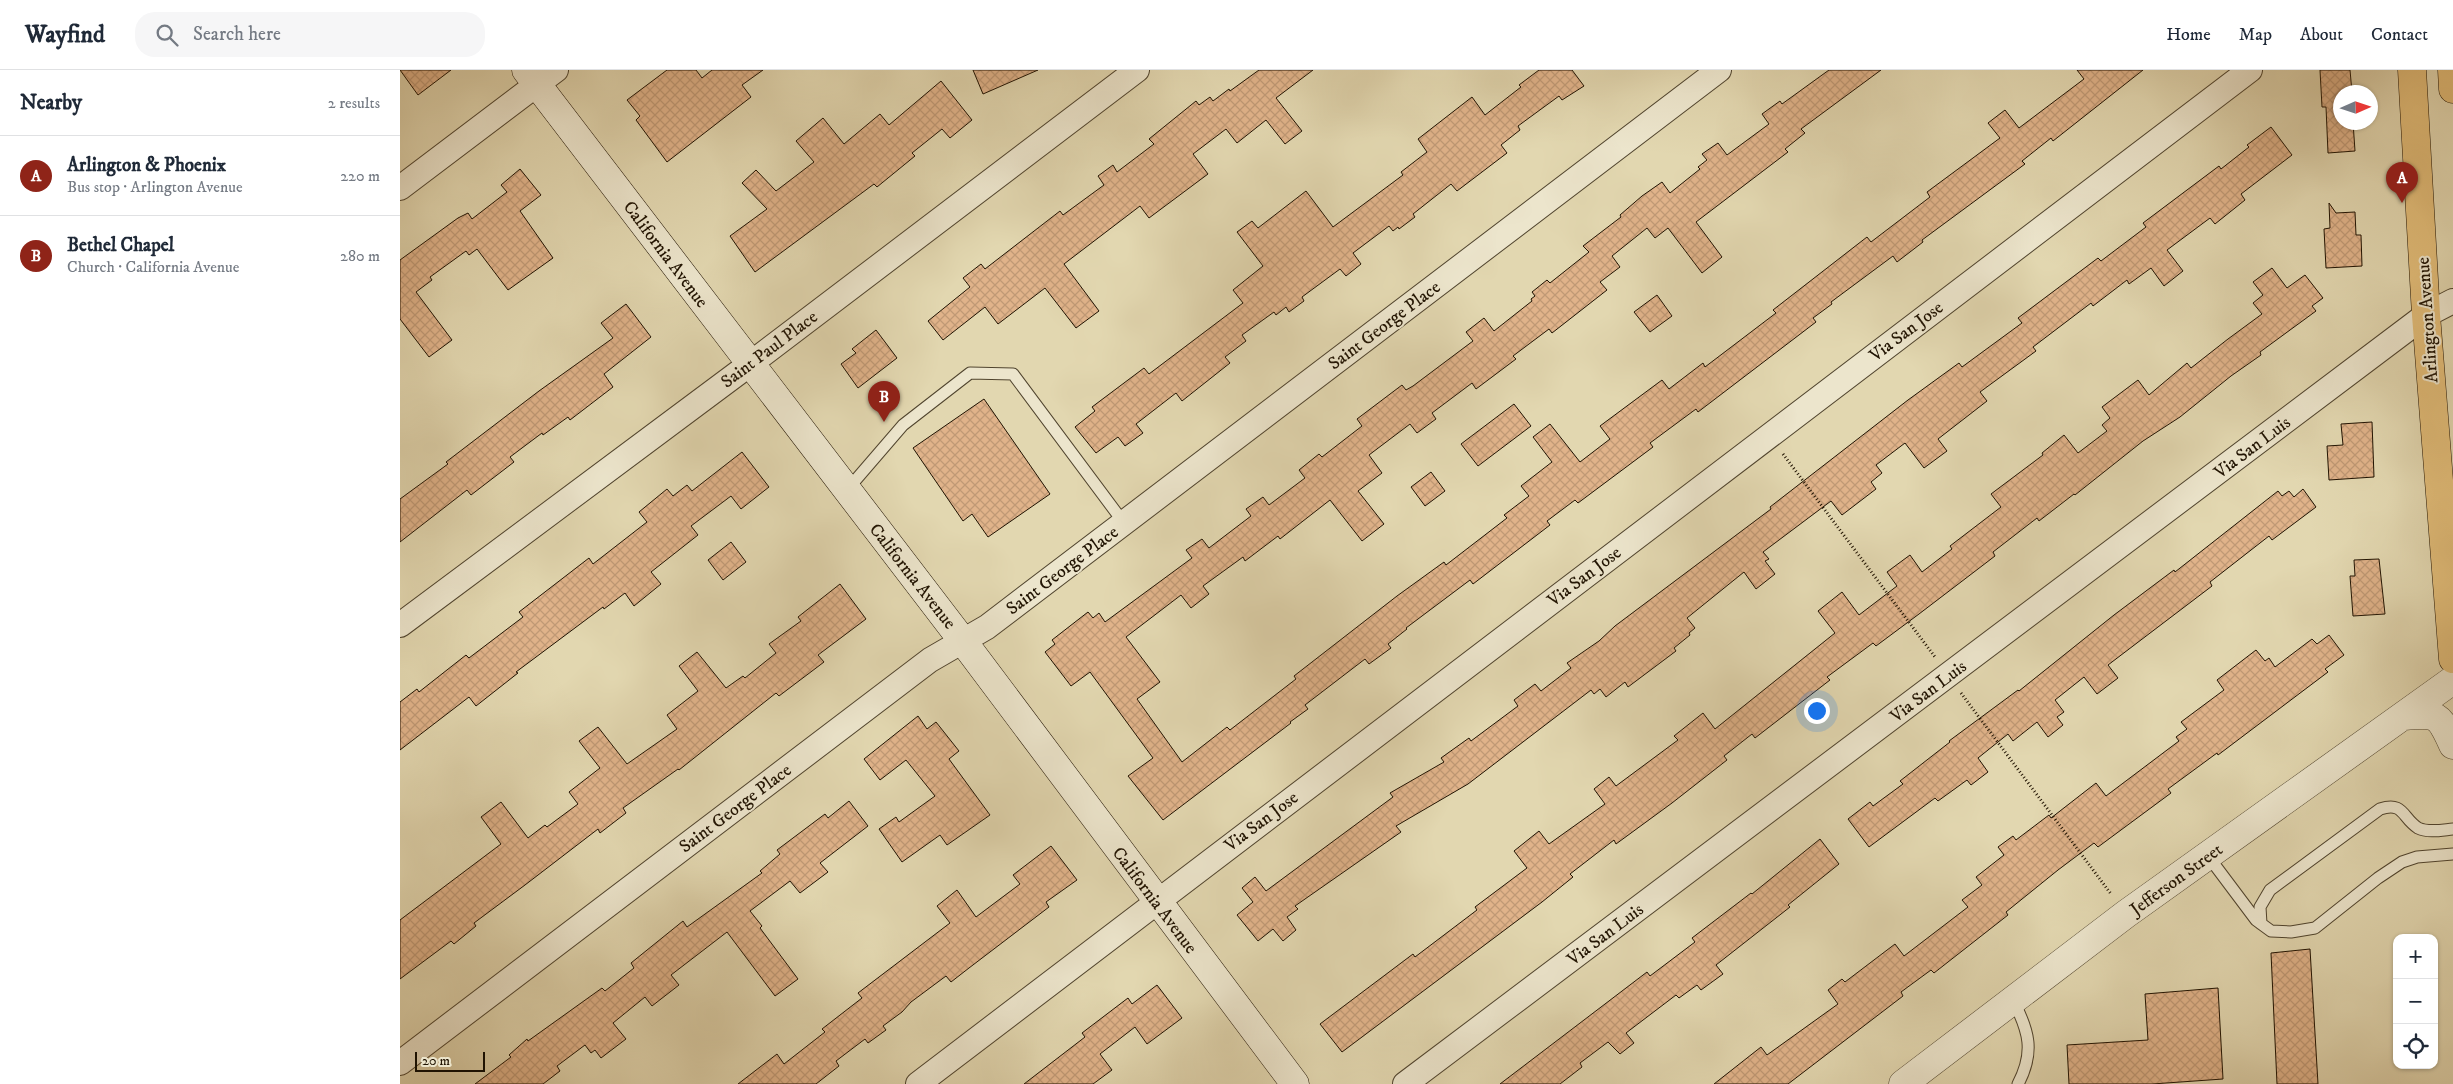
<!DOCTYPE html>
<html lang="en">
<head>
<meta charset="utf-8">
<style>
	body { margin:0; font-family:"IM FELL DW Pica",serif; background:#f6f6f7; color:#1f2937 }
	.controls { position:absolute; right:15px; bottom:15px; display:grid; overflow:hidden; border-radius:10px; box-shadow:0 1px 4px #0004 }
	.controls button { width:45px; height:45px; display:grid; place-items:center; padding:0; border:0; border-bottom:1px solid #e0e1e3; background:#fff; color:#1f2937; font:25px sans-serif }
	.compass { position:absolute; left:1933px; top:15px; width:45px; height:45px; border-radius:50%; background:#fff; box-shadow:0 1px 4px #0004; rotate:87deg }
	.scale { position:absolute; left:15px; bottom:12px; width:70px; box-sizing:border-box; padding-left:5px; border:2px solid #201302; border-top:0; font-size:14px; line-height:18px; white-space:nowrap; color:#201302; -webkit-text-stroke:4px #ece5cc; paint-order:stroke }
	.you { position:absolute; left:1416px; top:640px; width:18px; height:18px; margin:-12px; border:4px solid #fff; border-radius:50%; background:#1a73e8; box-shadow:0 0 0 8px #1a73e833 }
	.badge { display:grid; place-items:center; width:32px; height:32px; border-radius:50%; background:#8f2418; color:#fff; font-size:16px; font-weight:700 }
	.pin { position:absolute; translate:-50% -41px; filter:drop-shadow(0 1px 2px #0008) }
	.pin::after { content:''; position:absolute; top:26px; width:18px; height:15px; background:inherit; clip-path:polygon(0 0,100% 0,50% 100%) }
	.list { margin:0; padding:0; list-style:none }
	h2 { display:flex; justify-content:space-between; align-items:center; height:65px; margin:0; padding:0 20px; font-size:21px }
	h2 small { font-size:16px; font-weight:400; color:#747a83 }
	.list li { display:grid; grid-template-columns:32px 1fr auto; gap:15px; align-items:center; box-sizing:border-box; height:80px; padding:0 20px; border-top:1px solid #e0e1e3 }
	.list b { display:block; font-size:19px; white-space:nowrap }
	.list p { margin:0; font-size:16px; white-space:nowrap; color:#747a83 }
	.list em { font-size:16px; font-style:normal; color:#747a83 }
	.icon { flex:none; width:28px; height:28px; fill:none; stroke:currentColor; stroke-width:2; stroke-linecap:round; stroke-linejoin:round }
	.map { position:relative; flex:none; width:2053px; height:1014px; overflow:hidden }
	header { display:flex; align-items:center; gap:30px; box-sizing:border-box; height:70px; padding:0 25px; background:#fff; border-bottom:1px solid #e0e1e3 }
	header strong { font-size:24px }
	nav { display:flex; gap:28px; margin-inline-start:auto; font-size:18px }
	.search { width:350px; height:45px; background:#f6f6f7; display:flex; align-items:center; gap:12px; box-sizing:border-box; padding:0 18px; border-radius:20px; color:#747a83; font-size:19px }
	main { display:flex }
	aside { flex:1; background:#fff }
	.map>svg:first-child { display:block }
	.building { fill:url(#building-cross-hatch); stroke:#201302 }
	.lines { fill:none; stroke-linecap:round; stroke-linejoin:round }
	.service-casing { stroke:#50442e; stroke-width:13 }
	.minor-casing { stroke:#50442e; stroke-width:26 }
	.tertiary-casing { stroke:#50442e; stroke-width:29 }
	.secondary-casing { stroke:#201302; stroke-width:29 }
	.primary-casing { stroke:#201302; stroke-width:29 }
	.path { stroke:#201302; stroke-width:3; stroke-dasharray:1 2.5; stroke-linecap:butt }
	.service { stroke:#ece5cc; stroke-width:11 }
	.minor { stroke:#ece5cc; stroke-width:24 }
	.tertiary { stroke:#ece5cc; stroke-width:28 }
	.secondary { stroke:#ece5cc; stroke-width:28 }
	.primary { stroke:#e1bc78; stroke-width:28 }
	.labels { text-anchor:middle; stroke-width:4; stroke-linejoin:round; paint-order:stroke }
	.street-label { font-size:18px; fill:#201302; stroke:#ece5cc }
</style>
</head>
<body>
<header>
<strong>Wayfind</strong>
<div class="search"><svg class="icon" aria-label="search" viewBox="0 0 24 24"><circle cx="10" cy="10" r="6"/><path d="M15 15l6 6"/></svg>Search here</div>
<nav><a>Home</a><a>Map</a><a>About</a><a>Contact</a></nav>
</header>
<main>
<aside>
<h2>Nearby<small>2 results</small></h2>
<ul class="list">
<li><span class="badge">A</span><div><b>Arlington &amp; Phoenix</b><p>Bus stop · Arlington Avenue</p></div><em>220 m</em></li>
<li><span class="badge">B</span><div><b>Bethel Chapel</b><p>Church · California Avenue</p></div><em>280 m</em></li>
</ul>
</aside>
<div class="map">
<svg width="2053" height="1014" viewBox="0 0 2053 1014">
	<defs>
		<pattern id="building-cross-hatch" width="8" height="8" patternUnits="userSpaceOnUse" patternTransform="scale(1.25)"><rect width="8" height="8" fill="#e0b38a"/><path d="M0 0l8 8M0 8l8-8" fill="none" stroke="#c09975"/></pattern>
	</defs>
	<rect width="100%" height="100%" fill="#e2d7b0"/>
	<filter id="stains"><feTurbulence type="fractalNoise" baseFrequency=".004" numOctaves="4"/><feColorMatrix values="0 0 0 0 .2 0 0 0 0 .09 0 0 0 0 .02 0 0 0 .5 -.17"/></filter>
	<radialGradient id="worn" r=".72"><stop offset=".6" stop-color="#630" stop-opacity="0"/><stop offset="1" stop-color="#630" stop-opacity=".3"/></radialGradient>
	<path class="building" d="M 0,0 L 51,0 L 18,25 Z
		M 267,0 L 296,0 L 302,8 L 312,0 L 363,0 L 342,15 L 351,27 L 267,92 L 236,50 L 240,46 L 227,30 Z
		M 573,0 L 638,0 L 583,24 Z
		M 859,0 L 913,0 L 876,28 L 902,61 L 885,74 L 866,50 L 837,73 L 826,59 L 793,84 L 808,104 L 749,148 L 740,136 L 664,194 L 699,241 L 676,258 L 645,218 L 598,254 L 585,237 L 543,270 L 528,251 L 570,217 L 563,208 L 581,194 L 585,199 L 660,141 L 663,145 L 704,115 L 698,106 L 713,95 L 717,102 L 754,74 L 749,69 L 796,31 L 799,35 L 810,27 L 813,31 L 829,19 L 830,21 Z
		M 1139,0 L 1172,0 L 1184,16 L 1162,30 L 1159,26 L 1118,56 L 1120,60 L 1101,75 L 1107,83 L 1057,121 L 1051,114 L 1013,144 L 1015,147 L 999,159 L 998,157 L 993,161 L 989,156 L 953,183 L 961,194 L 946,206 L 940,199 L 902,227 L 904,231 L 889,242 L 886,237 L 876,245 L 874,242 L 842,265 L 846,271 L 825,287 L 830,293 L 782,331 L 776,323 L 736,354 L 743,363 L 725,376 L 718,367 L 696,383 L 675,357 L 695,341 L 692,337 L 744,298 L 749,304 L 843,233 L 833,220 L 863,196 L 837,162 L 852,151 L 858,158 L 906,121 L 933,157 L 1003,105 L 1001,102 L 1027,82 L 1018,69 L 1072,27 L 1085,45 L 1121,17 L 1119,15 Z
		M 1429,0 L 1481,0 L 1401,59 L 1405,63 L 1385,79 L 1388,82 L 1296,152 L 1322,187 L 1302,203 L 1268,158 L 1255,168 L 1247,158 L 1212,186 L 1220,197 L 1200,212 L 1207,220 L 1152,263 L 1149,259 L 1113,286 L 1116,289 L 1076,319 L 1072,313 L 1032,343 L 1036,349 L 1017,363 L 1010,354 L 969,385 L 982,403 L 958,421 L 984,454 L 962,471 L 930,430 L 880,469 L 878,466 L 845,491 L 843,487 L 803,516 L 809,524 L 791,538 L 781,525 L 726,567 L 760,612 L 737,629 L 782,692 L 827,657 L 830,660 L 896,609 L 894,606 L 997,526 L 1044,492 L 1046,495 L 1107,448 L 1104,445 L 1129,426 L 1121,416 L 1152,392 L 1133,367 L 1150,354 L 1180,392 L 1210,369 L 1200,356 L 1262,310 L 1269,319 L 1303,293 L 1305,297 L 1376,243 L 1373,240 L 1467,167 L 1471,172 L 1530,127 L 1527,122 L 1600,68 L 1588,53 L 1605,40 L 1619,58 L 1684,9 L 1677,0 L 1743,0 L 1653,71 L 1651,68 L 1622,91 L 1625,94 L 1522,170 L 1523,172 L 1497,192 L 1493,186 L 1431,232 L 1432,234 L 1413,248 L 1416,252 L 1298,342 L 1296,339 L 1250,373 L 1253,377 L 1178,433 L 1175,430 L 1147,451 L 1150,455 L 1073,514 L 1070,510 L 1006,558 L 1007,559 L 988,574 L 991,578 L 969,594 L 965,589 L 905,635 L 908,639 L 890,652 L 891,653 L 763,750 L 728,706 L 753,688 L 690,602 L 671,616 L 645,582 L 655,574 L 652,570 L 688,542 L 693,548 L 699,543 L 705,552 L 792,488 L 786,480 L 802,469 L 809,478 L 851,446 L 846,439 L 863,427 L 869,435 L 905,408 L 899,400 L 919,384 L 922,387 L 962,356 L 957,349 L 1002,315 L 1006,320 L 1013,316 L 1073,271 L 1066,262 L 1084,248 L 1094,261 L 1132,231 L 1131,229 L 1135,226 L 1132,222 L 1147,210 L 1150,213 L 1189,182 L 1183,176 L 1221,147 L 1220,145 L 1242,126 L 1262,112 L 1270,123 L 1300,99 L 1298,97 L 1307,90 L 1302,84 L 1318,73 L 1327,85 L 1369,54 L 1362,44 L 1380,31 L 1382,34 Z
		M 1920,0 L 1950,0 L 1952,22 L 1940,22 L 1940,52 L 1953,52 L 1955,81 L 1928,83 L 1926,37 L 1922,37 Z
		M 541,11 L 572,50 L 550,68 L 542,59 L 512,83 L 515,86 L 477,117 L 474,114 L 355,202 L 330,166 L 367,139 L 342,113 L 356,100 L 376,121 L 414,92 L 396,71 L 423,48 L 444,74 L 480,44 L 489,55 Z
		M 1871,57 L 1892,85 L 1841,124 L 1845,130 L 1815,154 L 1810,148 L 1767,180 L 1783,201 L 1764,216 L 1751,198 L 1729,214 L 1727,210 L 1693,236 L 1691,233 L 1633,277 L 1636,281 L 1580,322 L 1587,331 L 1538,369 L 1547,381 L 1524,398 L 1505,373 L 1476,395 L 1482,403 L 1471,412 L 1476,419 L 1442,445 L 1431,431 L 1363,482 L 1369,489 L 1365,491 L 1375,504 L 1356,519 L 1344,502 L 1287,548 L 1295,558 L 1289,563 L 1290,565 L 1274,578 L 1276,581 L 1228,617 L 1225,612 L 1206,627 L 1200,619 L 1194,624 L 1191,620 L 1068,714 L 996,756 L 1001,762 L 895,836 L 898,839 L 887,847 L 896,860 L 883,871 L 873,859 L 858,871 L 837,845 L 853,832 L 842,818 L 855,807 L 866,821 L 993,727 L 990,723 L 1044,692 L 1041,688 L 1069,668 L 1071,671 L 1118,636 L 1114,630 L 1135,614 L 1141,621 L 1171,598 L 1167,593 L 1199,571 L 1215,556 L 1371,439 L 1370,437 L 1508,330 L 1559,293 L 1562,297 L 1622,253 L 1618,248 L 1698,188 L 1701,191 L 1746,157 L 1743,153 L 1819,96 L 1821,99 L 1849,77 L 1847,75 Z
		M 120,99 L 141,125 L 120,141 L 153,188 L 108,220 L 77,179 L 69,185 L 66,181 L 30,207 L 32,210 L 16,222 L 52,270 L 29,287 L 0,249 L 0,190 L 58,148 L 68,143 L 72,149 L 107,122 L 101,115 Z
		M 1929,133 L 1936,143 L 1955,142 L 1956,165 L 1961,165 L 1962,196 L 1926,198 L 1924,159 L 1930,158 Z
		M 1872,198 L 1887,218 L 1905,205 L 1923,228 L 1912,236 L 1916,241 L 1860,282 L 1861,285 L 1831,306 L 1780,347 L 1743,371 L 1675,425 L 1674,424 L 1639,451 L 1637,448 L 1593,482 L 1595,486 L 1519,544 L 1476,576 L 1473,573 L 1427,607 L 1430,610 L 1355,668 L 1352,664 L 1324,686 L 1327,690 L 1272,733 L 1216,774 L 1214,770 L 1170,804 L 1173,807 L 1142,832 L 942,982 L 920,954 L 1013,884 L 1015,887 L 1077,840 L 1075,837 L 1127,798 L 1114,781 L 1139,761 L 1149,774 L 1205,734 L 1194,719 L 1209,707 L 1216,716 L 1278,670 L 1274,666 L 1303,643 L 1315,659 L 1435,563 L 1418,541 L 1442,522 L 1459,545 L 1497,516 L 1487,502 L 1510,485 L 1522,502 L 1552,479 L 1550,476 L 1601,437 L 1591,424 L 1643,385 L 1642,383 L 1664,365 L 1678,383 L 1707,361 L 1702,355 L 1710,348 L 1702,337 L 1738,310 L 1749,325 L 1787,293 L 1791,298 L 1828,269 L 1862,244 L 1853,233 L 1863,225 L 1853,212 Z
		M 1257,225 L 1272,246 L 1250,262 L 1234,242 Z
		M 226,234 L 251,267 L 204,304 L 213,317 L 170,350 L 168,347 L 143,365 L 142,363 L 110,387 L 114,392 L 71,425 L 67,420 L 0,472 L 0,429 L 48,394 L 46,392 L 139,321 L 213,268 L 201,253 Z
		M 476,260 L 497,288 L 458,318 L 441,294 L 456,283 L 452,279 Z
		M 584,329 L 650,424 L 588,467 L 572,444 L 563,451 L 513,378 Z
		M 1114,334 L 1131,356 L 1078,396 L 1061,374 Z
		M 1972,352 L 1974,407 L 1929,410 L 1927,376 L 1943,375 L 1941,354 Z
		M 342,382 L 369,417 L 341,439 L 331,426 L 291,456 L 298,465 L 251,502 L 261,514 L 234,536 L 225,523 L 204,539 L 203,537 L 116,602 L 118,603 L 76,636 L 69,627 L 0,680 L 0,632 L 17,619 L 19,622 L 66,585 L 69,588 L 123,547 L 119,542 L 189,488 L 193,494 L 247,452 L 239,442 L 267,419 L 273,426 L 287,415 L 292,421 Z
		M 1031,402 L 1045,421 L 1025,436 L 1011,417 Z
		M 1903,419 L 1916,437 L 1872,470 L 1869,466 L 1810,512 L 1812,516 L 1708,595 L 1718,608 L 1697,624 L 1684,607 L 1655,630 L 1664,642 L 1657,647 L 1663,655 L 1648,667 L 1637,652 L 1613,671 L 1608,664 L 1578,688 L 1588,702 L 1571,715 L 1567,710 L 1538,731 L 1535,728 L 1469,777 L 1448,749 L 1470,732 L 1473,736 L 1503,714 L 1500,711 L 1550,672 L 1549,671 L 1618,620 L 1619,621 L 1714,545 L 1774,500 L 1775,502 L 1878,421 L 1882,426 L 1889,421 L 1894,427 Z
		M 331,472 L 346,492 L 323,510 L 308,490 Z
		M 1979,489 L 1985,544 L 1953,546 L 1950,506 L 1955,506 L 1954,490 Z
		M 440,514 L 466,549 L 418,585 L 424,592 L 379,626 L 376,623 L 279,700 L 278,699 L 223,738 L 226,743 L 200,763 L 198,759 L 125,815 L 74,853 L 76,856 L 54,874 L 51,871 L 0,909 L 0,850 L 101,774 L 81,747 L 101,732 L 128,768 L 145,755 L 147,757 L 178,734 L 169,722 L 200,698 L 179,671 L 198,657 L 227,694 L 277,659 L 267,645 L 298,621 L 279,596 L 297,582 L 326,618 L 343,606 L 345,608 L 376,583 L 369,574 L 401,551 L 398,547 Z
		M 1929,565 L 1944,585 L 1925,599 L 1928,602 L 1818,685 L 1817,683 L 1768,719 L 1771,723 L 1698,777 L 1694,773 L 1658,800 L 1606,842 L 1608,845 L 1534,903 L 1531,900 L 1501,922 L 1503,926 L 1388,1014 L 1314,1014 L 1361,977 L 1367,985 L 1438,934 L 1428,920 L 1442,909 L 1445,912 L 1495,874 L 1504,886 L 1568,837 L 1562,830 L 1582,815 L 1576,807 L 1604,785 L 1598,777 L 1613,766 L 1616,770 L 1649,745 L 1651,748 L 1696,713 L 1706,726 L 1779,671 L 1776,667 L 1787,659 L 1781,652 L 1824,620 L 1817,610 L 1856,580 L 1865,591 L 1869,588 L 1875,597 L 1912,569 L 1917,574 Z
		M 518,646 L 527,659 L 536,652 L 559,681 L 549,689 L 590,745 L 547,775 L 540,765 L 502,792 L 479,759 L 496,747 L 499,752 L 535,726 L 506,690 L 480,710 L 464,689 Z
		M 449,731 L 468,756 L 420,793 L 428,802 L 400,823 L 390,811 L 350,841 L 362,856 L 360,858 L 398,909 L 375,926 L 327,862 L 271,905 L 279,915 L 252,936 L 245,927 L 213,953 L 226,969 L 201,988 L 195,980 L 191,983 L 185,975 L 157,996 L 160,1001 L 143,1014 L 75,1014 L 111,987 L 109,985 L 127,969 L 128,971 L 202,918 L 205,921 L 234,898 L 231,893 L 283,851 L 287,857 L 362,803 L 360,801 L 380,784 L 377,780 L 425,744 L 428,748 Z
		M 1420,769 L 1439,794 L 1388,835 L 1390,837 L 1316,895 L 1323,904 L 1301,920 L 1297,915 L 1279,928 L 1276,925 L 1226,963 L 1234,973 L 1220,984 L 1208,972 L 1180,993 L 1182,997 L 1160,1014 L 1100,1014 L 1247,902 L 1250,906 L 1295,872 L 1292,868 L 1351,823 L 1352,824 Z
		M 651,776 L 677,810 L 646,832 L 649,837 L 569,898 L 551,912 L 546,906 L 511,932 L 502,942 L 483,956 L 486,960 L 468,973 L 465,969 L 436,991 L 439,996 L 416,1014 L 338,1014 L 377,984 L 384,994 L 425,962 L 422,959 L 462,928 L 458,923 L 550,853 L 537,836 L 557,820 L 576,847 L 620,814 L 613,805 Z
		M 1910,879 L 1918,1014 L 1877,1014 L 1871,883 Z
		M 757,915 L 782,948 L 747,974 L 735,957 L 700,984 L 712,1000 L 693,1014 L 624,1014 L 685,967 L 682,963 L 728,928 L 732,934 Z
		M 1818,918 L 1823,1009 L 1752,1014 L 1669,1014 L 1667,975 L 1748,970 L 1745,924 Z"/>
	<g class="lines">
		<g class="service-casing">
			<path id="service" d="M 447,420 L 503,355 L 570,303 L 613,304 L 724,453
				M 1808,786 L 1856,850 L 1871,861 L 1891,862 L 1915,858 L 1978,808 L 2002,792 L 2017,787 L 2053,784
				M 1861,854 L 1860,837 L 1870,820 L 1980,739 C 2004,731 2002,748 2018,758 C 2028,763 2042,760 2053,759
				M 1613,930 C 1629,961 1635,982 1618,1014"/>
		</g>
		<g class="minor-casing">
			<path id="minor" d="M 0,118 L 156,0
				M 0,555 L 350,294 L 737,0
				M 0,993 L 530,590 L 587,557 L 1319,0
				M 518,1014 L 1850,0
				M 1005,1014 L 2026,245 L 2053,231"/>
		</g>
		<g class="tertiary-casing">
			<path id="tertiary" d="M 2004,646 C 2038,643 2039,644 2053,675
				M 1503,1014 L 1726,844 L 2053,610"/>
		</g>
		<g class="secondary-casing">
			<path id="secondary" d="M 126,0 L 562,570 L 895,1014"/>
		</g>
		<g class="primary-casing">
			<path id="primary" d="M 2012,0 L 2026,245 L 2053,589
				M 2052,0 L 2053,19"/>
		</g>
		<path class="path" d="M 1383,384 L 1535,587
			M 1561,623 L 1711,824"/>
		<use href="#service" class="service"/>
		<use href="#minor" class="minor"/>
		<use href="#tertiary" class="tertiary"/>
		<use href="#secondary" class="secondary"/>
		<use href="#primary" class="primary"/>
	</g>
	<g class="labels">
		<g class="street-label">
			<text transform="translate(266 184) rotate(53)" y="6">California Avenue</text>
			<text transform="translate(2027 250) rotate(-94)" y="6">Arlington Avenue</text>
			<text transform="translate(984 255) rotate(-37)" y="6">Saint George Place</text>
			<text transform="translate(1506 261) rotate(-37)" y="6">Via San Jose</text>
			<text transform="translate(369 279) rotate(-37)" y="6">Saint Paul Place</text>
			<text transform="translate(1852 377) rotate(-37)" y="6">Via San Luis</text>
			<text transform="translate(662 500) rotate(-37)" y="6">Saint George Place</text>
			<text transform="translate(513 506) rotate(52)" y="6">California Avenue</text>
			<text transform="translate(1184 506) rotate(-37)" y="6">Via San Jose</text>
			<text transform="translate(1528 621) rotate(-37)" y="6">Via San Luis</text>
			<text transform="translate(335 738) rotate(-37)" y="6">Saint George Place</text>
			<text transform="translate(861 751) rotate(-37)" y="6">Via San Jose</text>
			<text transform="translate(1776 809) rotate(-36)" y="6">Jefferson Street</text>
			<text transform="translate(755 830) rotate(53)" y="6">California Avenue</text>
			<text transform="translate(1205 864) rotate(-37)" y="6">Via San Luis</text>
		</g>
	</g>
	<rect width="100%" height="100%" filter="url(#stains)"/>
	<rect width="100%" height="100%" fill="url(#worn)"/>
</svg>
<div class="controls">
<button>+</button>
<button>−</button>
<button><svg class="icon" aria-label="locate" viewBox="0 0 24 24"><circle cx="12" cy="12" r="6"/><path d="M12 2v4M12 18v4M2 12h4M18 12h4"/></svg></button>
</div>
<svg class="compass" viewBox="-18 -18 36 36"><path d="M0-13l5 13h-10z" fill="#e53935"/><path d="M0 13l5-13h-10z" fill="#747a83"/></svg>
<div class="scale">20 m</div>
<div class="you"></div>
<div class="pin badge" style="left:2002px;top:133px">A</div>
<div class="pin badge" style="left:484px;top:352px">B</div>
</div>
</main>
</body>
</html>
